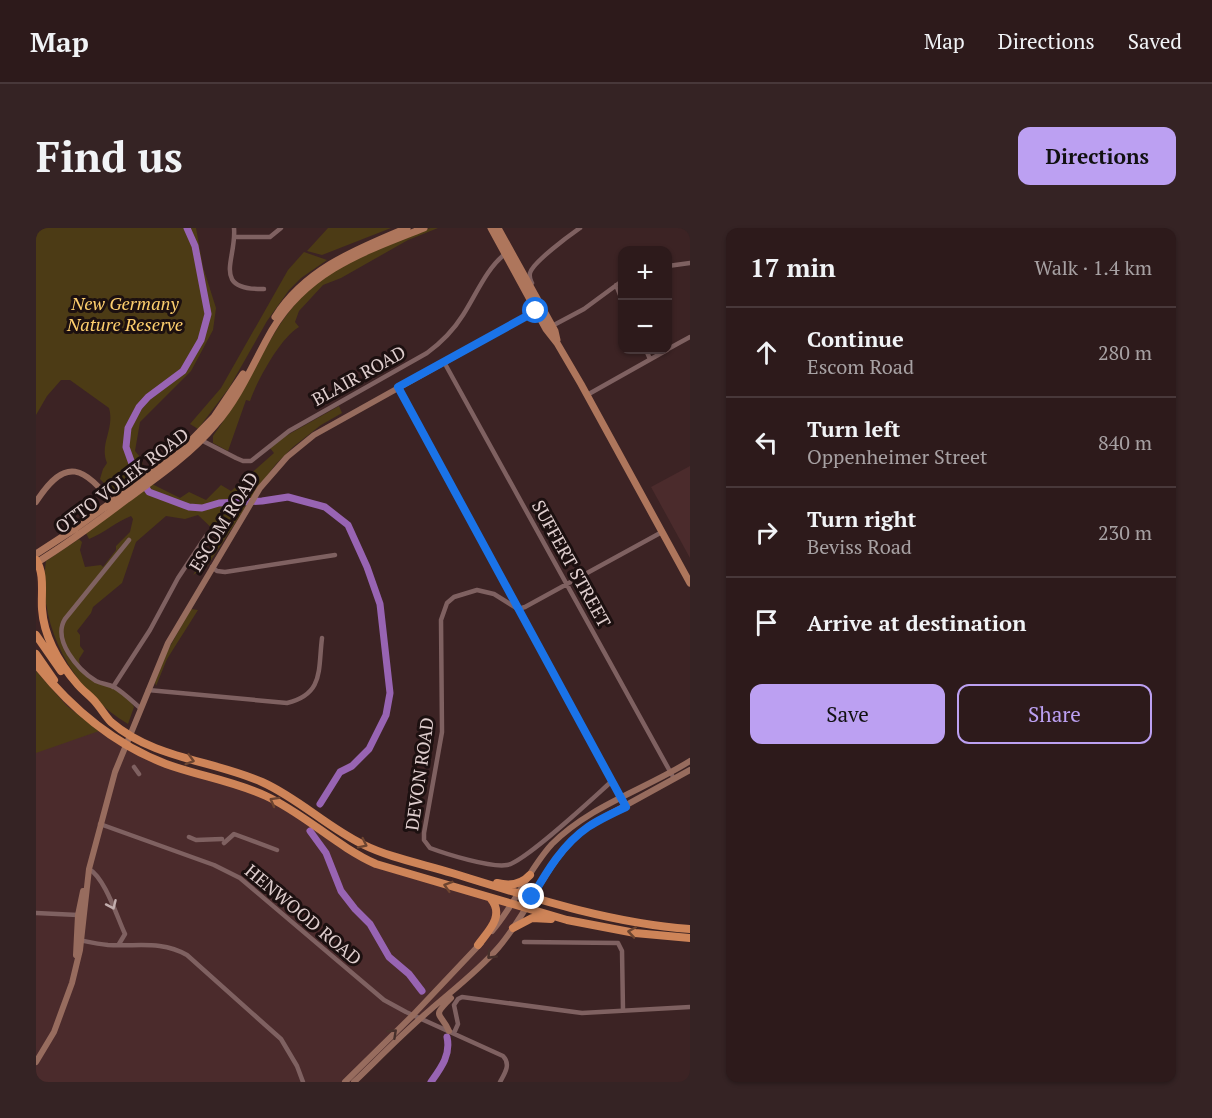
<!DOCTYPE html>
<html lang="en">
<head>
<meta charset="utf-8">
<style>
	body { margin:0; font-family:"PT Serif",serif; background:#352324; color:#f1f3f6 }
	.controls { position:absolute; right:18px; top:18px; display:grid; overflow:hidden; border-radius:12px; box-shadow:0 2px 4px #0004 }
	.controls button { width:54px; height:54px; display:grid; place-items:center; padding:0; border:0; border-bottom:2px solid #48383a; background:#2d1a1b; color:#f1f3f6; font:30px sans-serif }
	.stop { position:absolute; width:18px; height:18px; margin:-14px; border:4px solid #1a73e8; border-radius:50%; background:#fff }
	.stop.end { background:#1a73e8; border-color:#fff; box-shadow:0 2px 6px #0008 }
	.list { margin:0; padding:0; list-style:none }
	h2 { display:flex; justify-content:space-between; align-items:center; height:78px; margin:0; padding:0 24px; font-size:26px }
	h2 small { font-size:20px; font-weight:400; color:#a7a1a3 }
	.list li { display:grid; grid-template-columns:39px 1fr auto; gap:18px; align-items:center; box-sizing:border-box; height:90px; padding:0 24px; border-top:2px solid #48383a }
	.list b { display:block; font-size:22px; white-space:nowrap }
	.list p { margin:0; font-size:20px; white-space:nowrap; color:#a7a1a3 }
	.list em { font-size:20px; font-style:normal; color:#a7a1a3 }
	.actions { display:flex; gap:12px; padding:18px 24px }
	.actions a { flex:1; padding:14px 0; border:2px solid #bca0f2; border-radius:12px; text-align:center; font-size:21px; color:#bca0f2 }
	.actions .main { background:#bca0f2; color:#111 }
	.icon { flex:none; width:33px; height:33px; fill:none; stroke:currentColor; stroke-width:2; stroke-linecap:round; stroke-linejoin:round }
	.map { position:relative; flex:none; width:654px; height:854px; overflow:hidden; border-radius:12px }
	header { display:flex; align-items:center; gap:36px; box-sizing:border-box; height:84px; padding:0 30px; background:#2d1a1b; border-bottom:2px solid #48383a }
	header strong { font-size:28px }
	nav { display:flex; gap:33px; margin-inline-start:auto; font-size:21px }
	.intro { display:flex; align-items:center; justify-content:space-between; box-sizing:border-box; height:144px; padding:0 36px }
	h1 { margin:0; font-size:42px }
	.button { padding:15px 27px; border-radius:12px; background:#bca0f2; color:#111; font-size:21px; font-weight:700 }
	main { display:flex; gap:36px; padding:0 36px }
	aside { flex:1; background:#2d1a1b; border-radius:12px; box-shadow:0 2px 4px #0004 }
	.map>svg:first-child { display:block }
	.built { fill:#4b2b2c }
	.green { fill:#4c3b15 }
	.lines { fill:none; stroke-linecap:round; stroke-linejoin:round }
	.river { stroke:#9864b3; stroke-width:7 }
	.street { stroke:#7f6161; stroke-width:4.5 }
	.secondary { stroke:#976c5e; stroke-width:6 }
	.primary { stroke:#ae765c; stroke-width:7 }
	.highway { stroke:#ce8458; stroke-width:8 }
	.oneway { stroke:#6c4430 }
	.oneway2 { stroke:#c3aeae }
	.oneway3 { stroke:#47302b }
	.route { stroke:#1a73e8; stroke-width:8 }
	.labels { text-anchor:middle; stroke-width:6; stroke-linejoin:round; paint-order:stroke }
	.park-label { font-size:18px; font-style:italic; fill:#fecf6e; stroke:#1c1010 }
	.street-label { font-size:18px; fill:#e0cfcf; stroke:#1c1010 }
</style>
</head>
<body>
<header>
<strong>Map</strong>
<nav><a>Map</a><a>Directions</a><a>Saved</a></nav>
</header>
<div class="intro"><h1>Find us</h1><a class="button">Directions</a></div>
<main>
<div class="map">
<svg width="654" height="854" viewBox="0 0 654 854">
	<rect width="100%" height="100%" fill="#3c2324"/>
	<path class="built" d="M 654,238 L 654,330 L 615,259 Z
		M 0,437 L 50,489 L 113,529 L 220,564 L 320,627 L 489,680 L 463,718 L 318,854 L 0,854 Z"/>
	<path class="green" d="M 0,0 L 160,0 L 167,39 L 180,80 L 177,102 L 155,143 L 104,194 L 99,223 L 105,230 L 109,244 L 78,265 L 64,251 L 67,241 L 71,235 C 63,216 79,201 73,180 L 34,152 L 25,152 L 11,168 L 0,187 Z
		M 292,0 L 355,0 L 286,27 L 271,23 Z
		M 394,0 L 402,0 L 372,12 L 305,50 L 287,57 L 263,83 L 259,94 L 263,99 C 244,110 221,153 214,173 L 210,172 L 192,223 L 177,215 L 177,208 C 186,195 194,183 202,170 C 228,126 247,77 290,48 C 321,26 360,14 394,0 Z
		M 268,24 L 291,32 L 265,50 L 253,62 L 231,93 L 193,160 L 162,201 L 154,196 L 185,160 L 252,42 Z
		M 303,178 L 306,185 L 285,197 L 257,219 L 240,236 L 224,257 L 172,337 L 157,347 L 182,306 L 162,287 L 149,291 L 130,288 L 100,314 L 86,355 L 57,379 L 55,385 L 41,403 L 44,407 L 44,418 L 48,423 L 43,431 L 44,439 L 58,452 L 77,459 L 93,471 L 98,479 L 92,496 C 38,464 0,398 10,333 L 43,311 L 46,314 L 44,322 L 49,339 L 65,337 L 67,339 L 80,322 L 80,318 L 94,304 L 97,291 L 95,288 C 80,294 68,305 53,311 L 50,305 L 116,256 L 144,270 L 153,264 L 170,272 L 185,257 L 195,263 L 238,225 L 234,220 L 248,209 Z
		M 155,381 L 162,382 L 131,431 L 120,458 L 119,454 L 132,422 Z
		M 0,443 L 31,478 L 63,503 L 0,525 Z"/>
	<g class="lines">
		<path class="river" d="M 151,0 L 159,18 L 172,86 L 165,112 L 147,143 L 112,169 L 103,179 L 92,200 L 90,219 L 99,244 L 113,264 L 153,279 L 166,280 L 183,275 L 226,273 L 252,269 L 289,279 L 312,297 L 331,339 L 344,376 L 354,465 L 350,487 L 333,521 L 316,538 L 304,544 L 284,576
			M 274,603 L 290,625 L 305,663 L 319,681 L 334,696 L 353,729 L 373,746 L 386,763
			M 395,854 C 405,840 415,827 411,809"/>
		<path class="street" d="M 198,0 C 201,31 174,62 228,61
			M 199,9 L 234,9 L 245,0
			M 632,38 L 654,35
			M 496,55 C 494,51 493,50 494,45 C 497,34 534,7 544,0
			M 580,57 L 586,72
			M 516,98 L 548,81 L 586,53
			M 632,121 L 654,109
			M 610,122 L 614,131
			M 408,134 L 636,547
			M 362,159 L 590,578
			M 551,167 L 631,122
			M 165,212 L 200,230 L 207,233 L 215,233 L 253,203 L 391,125 C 406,114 417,103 427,87 C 440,67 450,41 469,26
			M 93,312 L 29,391 C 16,412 42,442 60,453 C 66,456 72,456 78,459 C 87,464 96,473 104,480
			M 176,339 L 181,343 L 189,344 L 299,327
			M 77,459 L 114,402 L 142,350 L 170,308
			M 112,462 L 251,475 C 288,466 282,442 286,410
			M 98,539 L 103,546
			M 576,553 C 558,569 489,634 471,637 C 455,640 410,626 394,620 L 388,612 L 388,605 L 406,504 L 405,392 L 411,375 L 418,369 L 441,362 L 458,366 L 482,381 L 489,379 L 626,304
			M 64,596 L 178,637 L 204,650 L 348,772 L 370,784 L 467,828 C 475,836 469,845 464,854
			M 153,609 L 160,612 L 186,611
			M 188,615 L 198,606 L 241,622
			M 53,641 C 69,650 81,689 89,706 L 83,716
			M 0,685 L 42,687
			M 43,712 C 53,714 62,716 72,717 C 100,719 125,712 151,727 L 245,811 L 261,838 L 267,854
			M 488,714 L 582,715 L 586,723 L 587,782
			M 418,805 L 422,796 L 418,777 L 422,771 L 426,769 L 546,785 L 654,779"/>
		<path class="secondary" d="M 0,274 C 30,227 48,239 78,277
			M 456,703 C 479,677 492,642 516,616 C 555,577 608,562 654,533
			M 40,727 L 42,687 L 47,663
			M 413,803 C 404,783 395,790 415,770
			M 0,834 L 18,804 L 36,755 L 44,722 L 53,641 L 79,544 L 132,415 L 224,260 L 251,229 L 278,207 L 502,82
			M 309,854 L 377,787 L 445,715
			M 318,854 C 343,830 368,804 394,782 C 417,762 442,743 462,720 C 496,681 511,628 554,597 L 654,542"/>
		<path class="primary" d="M 455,0 L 510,101 L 521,115 L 545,156 L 654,355
			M 462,0 L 519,103 L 521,112
			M 239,89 C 269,41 321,21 371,0
			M 0,326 L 40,300 L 142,226 L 178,189 L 207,146
			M 0,335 C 31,316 61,294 90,272 C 122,249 155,226 180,196 C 204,169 218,133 236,102 C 271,43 327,24 388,0"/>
		<path class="highway" d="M 0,332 C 9,346 5,365 6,381 C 8,410 23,435 42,457 C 48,464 56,469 61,476 C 66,482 70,489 75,494 C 118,531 176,532 226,554 C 262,570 291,599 326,616 C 354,630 387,636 416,645 C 494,669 573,695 654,701
			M 0,407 L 25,443
			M 0,426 L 18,452
			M 0,436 C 34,479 78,516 130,536 C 163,548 198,553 230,568 C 269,586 300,618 340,636 L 531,692 L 599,705 L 654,710
			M 461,655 C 473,658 485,657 494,647
			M 477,700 L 496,690 L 515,691
			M 442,717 C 452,703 469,688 455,671"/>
	</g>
	<defs><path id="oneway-chevron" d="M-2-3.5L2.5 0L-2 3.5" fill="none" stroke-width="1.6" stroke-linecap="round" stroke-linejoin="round" transform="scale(1.5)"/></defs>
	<g class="oneway">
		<use href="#oneway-chevron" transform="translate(154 532) rotate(16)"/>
		<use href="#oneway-chevron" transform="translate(238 573) rotate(-151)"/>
		<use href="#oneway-chevron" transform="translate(327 616) rotate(26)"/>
		<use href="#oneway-chevron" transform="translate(412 658) rotate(-164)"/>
		<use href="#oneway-chevron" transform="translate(596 704) rotate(-171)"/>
	</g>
	<use class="oneway2" href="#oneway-chevron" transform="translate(76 677) rotate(66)"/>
	<g class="oneway3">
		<use href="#oneway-chevron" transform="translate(455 727) rotate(134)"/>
		<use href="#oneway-chevron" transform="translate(357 805) rotate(-43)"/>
	</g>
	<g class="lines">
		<path class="route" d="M 496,669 C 511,643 527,616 552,599 C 564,591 577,585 590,579 L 362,159 L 500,83"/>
	</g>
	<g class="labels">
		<g class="park-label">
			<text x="89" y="82">New Germany<tspan x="89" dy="21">Nature Reserve</tspan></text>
		</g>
		<g class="street-label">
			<text transform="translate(323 148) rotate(-29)" y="6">BLAIR ROAD</text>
			<text transform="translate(86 253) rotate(-37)" y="6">OTTO VOLEK ROAD</text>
			<text transform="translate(188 294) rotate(-58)" y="6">ESCOM ROAD</text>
			<text transform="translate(535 336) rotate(61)" y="6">SUFFERT STREET</text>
			<text transform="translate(384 546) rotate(-82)" y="6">DEVON ROAD</text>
			<text transform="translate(267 687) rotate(40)" y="6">HENWOOD ROAD</text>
		</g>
	</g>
</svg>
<div class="controls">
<button>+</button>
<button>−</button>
</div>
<div class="stop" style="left:500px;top:83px"></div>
<div class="stop end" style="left:496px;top:669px"></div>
</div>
<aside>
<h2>17 min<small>Walk · 1.4 km</small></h2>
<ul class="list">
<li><svg class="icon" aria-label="ahead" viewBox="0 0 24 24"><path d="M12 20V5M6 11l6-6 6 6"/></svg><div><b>Continue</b><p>Escom Road</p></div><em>280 m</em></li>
<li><svg class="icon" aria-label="left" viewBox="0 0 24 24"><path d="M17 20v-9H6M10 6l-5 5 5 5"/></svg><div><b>Turn left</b><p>Oppenheimer Street</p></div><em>840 m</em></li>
<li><svg class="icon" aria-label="right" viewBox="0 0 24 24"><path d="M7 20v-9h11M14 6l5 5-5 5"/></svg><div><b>Turn right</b><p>Beviss Road</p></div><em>230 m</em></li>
<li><svg class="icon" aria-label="arrive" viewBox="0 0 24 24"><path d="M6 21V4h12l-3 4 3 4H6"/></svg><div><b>Arrive at destination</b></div></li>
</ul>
<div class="actions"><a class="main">Save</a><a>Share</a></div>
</aside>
</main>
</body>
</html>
